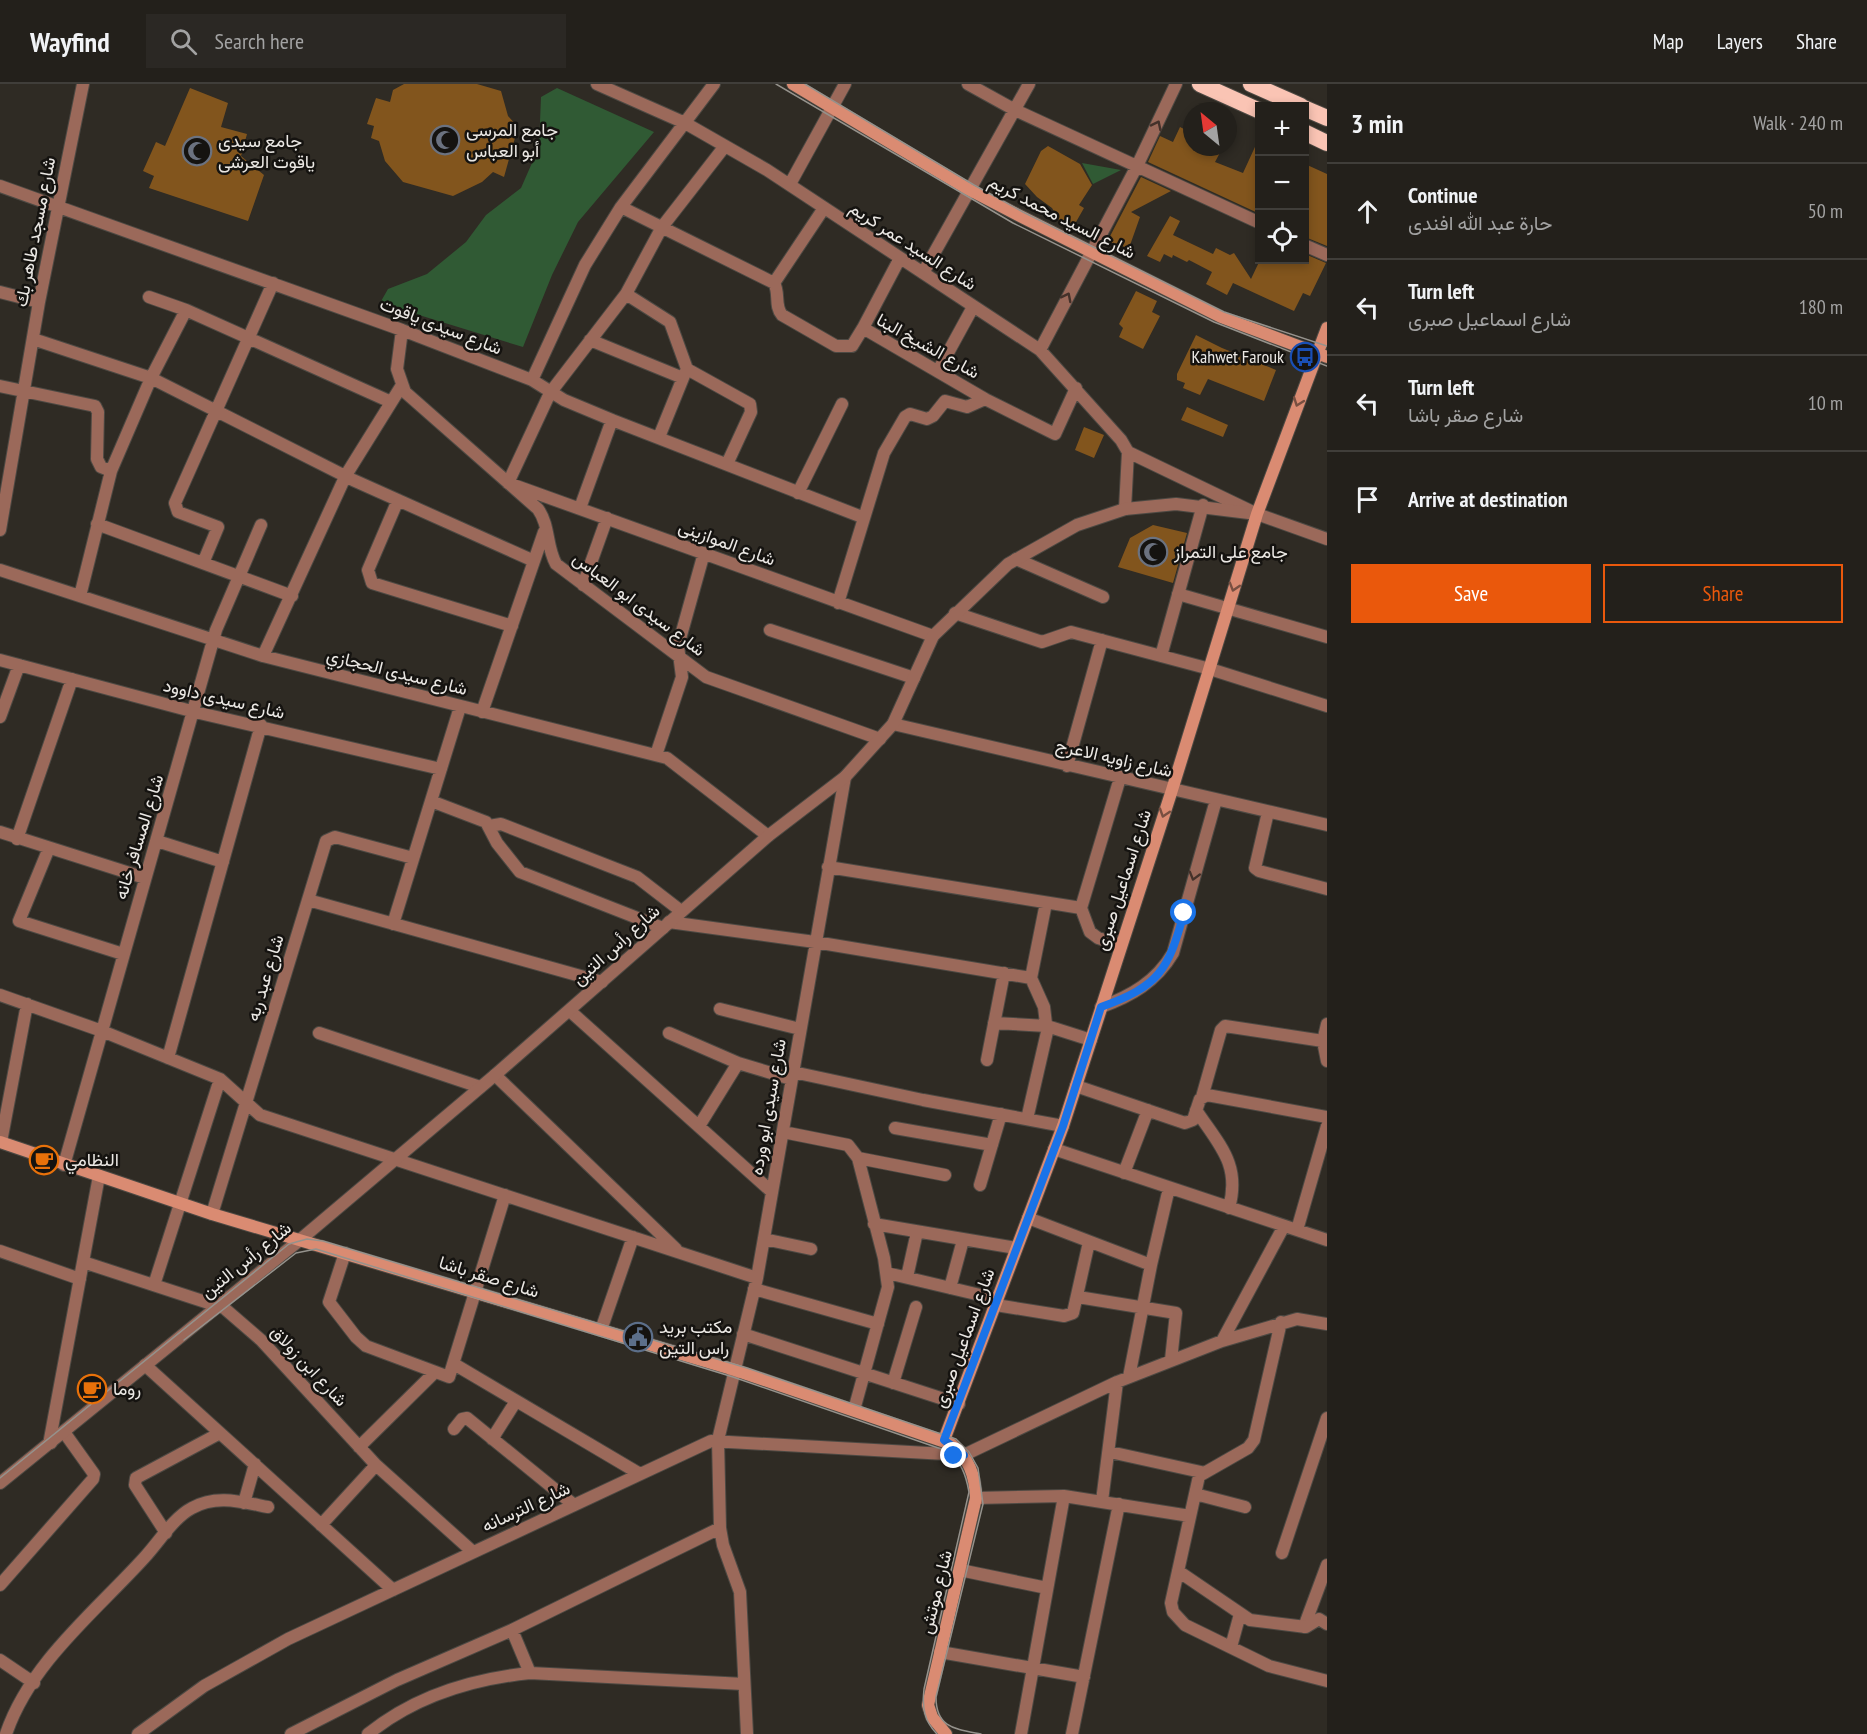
<!DOCTYPE html>
<html lang="en">
<head>
<meta charset="utf-8">
<style>
	body { margin:0; font-family:"PT Sans Narrow",Vazirmatn,sans-serif; background:#2b2824; color:#f1f3f6 }
	.controls { position:absolute; right:18px; top:18px; display:grid; overflow:hidden; border-radius:0px; box-shadow:0 3px 9px #0003 }
	.controls button { width:54px; height:54px; display:grid; place-items:center; padding:0; border:0; border-bottom:2px solid #403e3a; background:#23201b; color:#f1f3f6; font:30px sans-serif }
	.compass { position:absolute; left:1183px; top:18px; width:54px; height:54px; border-radius:50%; background:#23201b; box-shadow:0 3px 9px #0003; rotate:331deg }
	.stop { position:absolute; width:18px; height:18px; margin:-14px; border:4px solid #1a73e8; border-radius:50%; background:#fff }
	.stop.end { background:#1a73e8; border-color:#fff; box-shadow:0 2px 6px #0008 }
	.list { margin:0; padding:0; list-style:none }
	h2 { display:flex; justify-content:space-between; align-items:center; height:78px; margin:0; padding:0 24px; font-size:26px }
	h2 small { font-size:20px; font-weight:400; color:#a3a3a3 }
	.list li { display:grid; grid-template-columns:39px 1fr auto; gap:18px; align-items:center; box-sizing:border-box; height:96px; padding:0 24px; border-top:2px solid #403e3a }
	.list b { display:block; font-size:22px; white-space:nowrap }
	.list p { margin:0; font-size:20px; white-space:nowrap; color:#a3a3a3 }
	.list em { font-size:20px; font-style:normal; color:#a3a3a3 }
	.actions { display:flex; gap:12px; padding:18px 24px }
	.actions a { flex:1; padding:14px 0; border:2px solid #ea580c; border-radius:0px; text-align:center; font-size:21px; color:#ea580c }
	.actions .main { background:#ea580c; color:#fff }
	.icon { flex:none; width:33px; height:33px; fill:none; stroke:currentColor; stroke-width:2; stroke-linecap:round; stroke-linejoin:round }
	.map { position:relative; flex:none; width:1327px; height:1650px; overflow:hidden }
	header { display:flex; align-items:center; gap:36px; box-sizing:border-box; height:84px; padding:0 30px; background:#23201b; border-bottom:2px solid #403e3a }
	header strong { font-size:28px }
	nav { display:flex; gap:33px; margin-inline-start:auto; font-size:21px }
	.search { width:420px; height:54px; background:#2b2824; display:flex; align-items:center; gap:15px; box-sizing:border-box; padding:0 21px; border-radius:0px; color:#a3a3a3; font-size:22px }
	main { display:flex }
	aside { flex:1; background:#23201b }
	.map>svg:first-child { display:block }
	.green { fill:#305a34 }
	.building { fill:#82551d }
	.lines { fill:none; stroke-linecap:round; stroke-linejoin:round }
	.minor-casing { stroke:#4d4943; stroke-width:14 }
	.tertiary-casing { stroke:#4d4943; stroke-width:14 }
	.secondary-casing { stroke:#4d4943; stroke-width:14 }
	.trunk-casing { stroke:#4d4943; stroke-width:18 }
	.minor { stroke:#9b695a; stroke-width:12 }
	.tertiary { stroke:#9b695a; stroke-width:12 }
	.secondary { stroke:#da8b72; stroke-width:12 }
	.trunk { stroke:#fac4b4; stroke-width:16 }
	.tram { stroke:#95928c; stroke-width:1.5 }
	.oneway { stroke:#44312a }
	.oneway2 { stroke:#784f41 }
	.route { stroke:#1a73e8; stroke-width:8 }
	.labels { text-anchor:middle; stroke-width:5; stroke-linejoin:round; paint-order:stroke }
	.poi-label { font-size:18px; fill:#ebe8e4; stroke:#151310; text-anchor:start }
	.street-label { font-size:18px; fill:#ebe8e4; stroke:#151310 }
</style>
</head>
<body>
<header>
<strong>Wayfind</strong>
<div class="search"><svg class="icon" aria-label="search" viewBox="0 0 24 24"><circle cx="10" cy="10" r="6"/><path d="M15 15l6 6"/></svg>Search here</div>
<nav><a>Map</a><a>Layers</a><a>Share</a></nav>
</header>
<main>
<div class="map">
<svg width="1327" height="1650" viewBox="0 0 1327 1650">
	<rect width="100%" height="100%" fill="#2f2b24"/>
	<path class="green" d="M 557,4 L 654,48 L 578,138 L 552,191 L 523,263 L 380,219 L 388,205 L 427,190 L 466,158 L 486,131 L 521,104 L 539,63 L 541,13 Z
		M 1082,79 L 1121,86 L 1093,100 Z"/>
	<path class="building" d="M 404,0 L 477,0 L 501,7 L 508,32 L 518,43 L 504,93 L 493,88 L 482,98 L 453,112 L 403,98 L 385,77 L 379,57 L 371,54 L 374,42 L 367,40 L 376,14 L 390,18 L 393,6 Z
		M 190,4 L 228,19 L 221,43 L 247,50 L 241,72 L 264,91 L 248,137 L 149,104 L 154,92 L 143,87 L 156,58 L 165,62 Z
		M 1180,43 L 1192,49 L 1192,63 L 1223,63 L 1215,78 L 1243,89 L 1260,52 L 1260,130 L 1148,78 L 1160,52 L 1173,58 Z
		M 1048,62 L 1080,80 L 1092,101 L 1079,121 L 1084,124 L 1072,145 L 1060,138 L 1052,124 L 1037,113 L 1025,100 L 1041,67 Z
		M 1305,80 L 1327,90 L 1327,162 L 1305,153 Z
		M 1141,93 L 1171,107 L 1131,128 L 1140,133 L 1129,164 L 1107,158 Z
		M 1170,132 L 1180,137 L 1173,151 L 1213,170 L 1216,164 L 1230,171 L 1234,169 L 1251,195 L 1260,176 L 1305,176 L 1305,170 L 1326,179 L 1310,212 L 1303,209 L 1294,227 L 1233,199 L 1227,211 L 1206,200 L 1212,188 L 1189,176 L 1187,178 L 1173,171 L 1172,174 L 1164,170 L 1160,178 L 1147,172 Z
		M 1136,207 L 1157,217 L 1152,228 L 1160,232 L 1143,265 L 1119,253 L 1123,244 L 1119,240 Z
		M 1196,251 L 1222,264 L 1276,286 L 1264,317 L 1208,295 L 1200,311 L 1183,304 L 1185,299 L 1177,296 L 1177,290 Z
		M 1187,323 L 1228,341 L 1223,353 L 1181,336 Z
		M 1084,343 L 1104,351 L 1094,374 L 1075,366 Z
		M 1153,441 L 1187,449 L 1173,499 L 1118,483 L 1130,454 Z"/>
	<g class="lines">
		<g class="minor-casing">
			<path id="minor" d="M 597,0 L 685,39 L 767,86 L 1040,266 L 1121,356 L 1128,368 L 1125,425
				M 968,0 L 1015,26 L 1260,139
				M 725,62 L 662,143 L 626,210 L 550,309 L 508,399 L 933,552
				M 790,100 L 845,0
				M 0,102 L 402,246 L 532,296 L 564,316 L 612,336 L 862,433
				M 621,123 L 774,199 C 780,209 774,222 782,231 L 836,262 L 852,262 L 863,244 L 985,315 L 1055,350 L 1076,304
				M 1304,161 L 1327,171
				M 923,189 L 1029,0
				M 774,199 L 824,124
				M 0,208 L 39,218
				M 626,210 L 670,238 L 687,285 L 750,320 L 751,328 L 727,380
				M 149,213 L 186,226 L 391,318
				M 863,244 L 900,174
				M 402,246 L 397,285 L 405,308 L 538,425 C 550,442 546,462 556,480 L 706,593 L 880,655
				M 33,255 L 151,294 L 353,396 L 534,477
				M 590,256 L 683,294
				M 1040,266 L 1137,82 L 1176,0
				M 938,287 L 973,223
				M 532,296 L 585,181 L 621,123 L 714,0
				M 0,302 L 95,322 L 98,328 L 97,375 L 101,383 L 111,387
				M 659,353 L 685,289
				M 1128,368 L 1257,430 L 1327,455
				M 798,409 L 842,320
				M 398,416 L 368,486 L 372,499 L 512,542
				M 580,424 L 612,336
				M 97,440 L 292,512
				M 0,446 L 39,218 L 83,0
				M 1016,475 L 1103,513
				M 203,479 L 218,443 L 178,428 L 175,419 L 273,199
				M 0,486 L 263,572 L 667,674 L 768,752
				M 583,501 L 607,434
				M 1178,510 L 1327,553
				M 80,512 L 111,387 L 151,294 L 186,226
				M 838,519 L 884,369 L 905,333 L 910,330 L 927,335 L 933,332 L 945,317 L 967,323 L 985,315
				M 955,529 L 1042,558 L 1071,548 L 1210,585 L 1327,622
				M 770,546 L 914,594
				M 263,572 L 346,391 L 402,301
				M 1161,572 L 1203,421
				M 0,576 L 195,628 L 441,685
				M 482,628 L 544,448
				M 0,633 L 19,581
				M 893,640 L 1327,741
				M 656,671 L 682,593 L 678,562 L 704,469
				M 1067,682 L 1102,556
				M 1120,694 L 1081,824 L 1090,848 L 1098,854 L 1121,861
				M 431,717 L 486,738 L 497,759 L 520,788 L 663,844
				M 1268,728 L 1255,784 L 1259,787 L 1327,805
				M 489,742 L 501,740 L 637,793 L 681,827
				M 0,748 L 145,794
				M 17,755 L 72,595
				M 157,757 L 223,778
				M 49,764 L 19,837 L 123,870
				M 828,783 L 1081,824
				M 308,816 L 602,898
				M 669,838 L 815,858 L 1031,894
				M 393,840 L 460,623
				M 0,911 L 102,947 L 220,995 L 260,1031 L 757,1194
				M 1101,923 C 1131,912 1156,898 1173,869 L 1216,716
				M 720,925 L 800,945
				M 570,927 L 772,1108
				M 994,939 L 1047,942 L 1091,956
				M 1327,940 L 1323,957 L 1327,977
				M 319,949 L 480,1003
				M 669,949 L 738,979 L 791,995
				M 168,974 L 261,641
				M 987,976 L 1004,889
				M 793,988 L 923,1016 L 1063,1042
				M 495,991 L 676,1165
				M 1076,1002 L 1185,1039 L 1193,1036 L 1200,1015 L 1207,1011 L 1327,1033
				M 1202,1013 L 1221,946 L 1225,942 L 1323,957
				M 1196,1026 C 1219,1061 1241,1080 1229,1124
				M 1027,1035 L 1047,948 L 1044,923 L 1031,894 L 1046,819
				M 699,1042 L 738,979
				M 895,1044 L 992,1061
				M 783,1048 L 848,1061 L 858,1074 L 884,1174 L 888,1203 L 854,1326
				M 1,1058 L 27,920
				M 1054,1065 L 1327,1156
				M 858,1074 L 945,1091
				M 64,1081 L 216,546 L 261,441
				M 1124,1089 L 1148,1026
				M 980,1101 L 1001,1030
				M 212,1130 L 326,757 L 335,753 L 413,774
				M 1028,1134 L 1151,1181
				M 874,1140 L 1016,1164
				M 1297,1146 L 1327,1042
				M 764,1155 L 811,1165
				M 0,1167 L 80,1195
				M 345,1169 L 329,1218 L 356,1253 L 366,1262 L 449,1293 L 505,1111
				M 83,1178 L 224,1224 L 261,1256 L 376,1381 L 473,1468
				M 887,1189 L 997,1215
				M 907,1193 L 917,1148
				M 154,1201 L 220,995
				M 950,1204 L 963,1156
				M 754,1205 L 878,1240
				M 1078,1213 L 1176,1229 L 1171,1276
				M 996,1221 L 1064,1232 L 1073,1229 L 1089,1158
				M 1281,1238 L 1254,1356 L 1248,1364 L 1199,1392 L 1171,1519 L 1173,1528 L 1185,1541 L 1269,1582 L 1327,1597
				M 601,1246 L 633,1153
				M 743,1250 L 959,1320
				M 1222,1257 L 1284,1142
				M 454,1280 L 640,1390
				M 145,1281 L 393,1506
				M 1129,1293 L 1151,1181 L 1169,1104
				M 893,1299 L 916,1223
				M 454,1345 L 462,1335 L 467,1334 L 574,1421
				M 492,1355 L 516,1317
				M 51,1359 L 50,1355 L 99,1092
				M 359,1363 L 435,1288
				M 1110,1368 L 1201,1388
				M 1195,1410 L 1245,1423
				M 976,1414 L 1064,1412 L 1190,1432
				M 1102,1417 L 1117,1298
				M 244,1419 L 255,1380
				M 321,1441 L 376,1381
				M 166,1449 L 135,1401 L 136,1394 L 220,1349
				M 1282,1469 L 1327,1334
				M 960,1486 L 1047,1504
				M 1178,1487 L 1250,1536 L 1306,1543 L 1319,1535 L 1327,1540
				M 0,1501 L 93,1395 L 94,1390 L 64,1348
				M 1304,1543 L 1327,1481
				M 512,1546 L 530,1589
				M 1231,1563 L 1240,1530
				M 940,1568 L 1084,1593
				M 0,1576 L 34,1599
				M 6,1650 C 30,1579 96,1527 144,1474 C 159,1458 173,1434 192,1424 C 216,1410 242,1418 268,1423
				M 138,1650 L 204,1602 L 288,1555 L 711,1357 L 964,1371 L 1117,1298 L 1222,1257 L 1297,1235 L 1327,1240
				M 291,1650 L 397,1596 L 512,1546 L 720,1444
				M 368,1650 C 415,1612 471,1595 530,1589 L 744,1600
				M 747,1650 L 740,1508 L 723,1461 L 720,1444 L 718,1356 L 757,1194 L 845,693
				M 1021,1650 L 1064,1412
				M 1072,1650 L 1119,1420"/>
		</g>
		<g class="tertiary-casing">
			<path id="tertiary" d="M 0,1399 L 301,1155 L 495,991 L 768,752 L 845,693 L 893,640 L 933,552 L 1008,480 L 1077,441 L 1125,425 L 1176,420 L 1257,430"/>
		</g>
		<g class="secondary-casing">
			<path id="secondary" d="M 793,0 L 968,105 L 1016,130 L 1221,233 L 1327,273
				M 0,1058 L 212,1130 L 735,1286 L 951,1360 C 969,1374 975,1391 976,1414 L 928,1621 L 932,1633 L 946,1650
				M 944,1356 L 1063,1042 L 1172,706 L 1257,430 L 1327,244"/>
		</g>
		<g class="trunk-casing">
			<path id="trunk" d="M 1200,0 L 1260,27
				M 1251,0 L 1301,22
				M 1304,24 L 1327,34
				M 1304,48 L 1327,59"/>
		</g>
		<use href="#minor" class="minor"/>
		<use href="#tertiary" class="tertiary"/>
		<use href="#secondary" class="secondary"/>
		<use href="#trunk" class="trunk"/>
		<path class="tram" d="M 776,0 L 1013,139 L 1214,238 L 1327,282
			M 805,0 L 974,101 L 1023,128 L 1224,228 L 1327,262
			M 184,1256 L 296,1169 L 316,1165 L 733,1293 L 947,1367 C 961,1377 966,1391 969,1408 L 924,1605 C 922,1623 924,1637 937,1650
			M 0,1394 L 289,1160 L 307,1155 L 323,1157 L 747,1284 L 956,1355 L 969,1368 L 978,1384 L 983,1420 L 936,1613 C 936,1644 955,1645 981,1650"/>
	</g>
	<defs><path id="oneway-chevron" d="M-2-3.5L2.5 0L-2 3.5" fill="none" stroke-width="1.6" stroke-linecap="round" stroke-linejoin="round" transform="scale(1.5)"/></defs>
	<g class="oneway">
		<use href="#oneway-chevron" transform="translate(1157 41) rotate(-64)"/>
		<use href="#oneway-chevron" transform="translate(1067 213) rotate(-63)"/>
		<use href="#oneway-chevron" transform="translate(1194 792) rotate(106)"/>
	</g>
	<g class="oneway2">
		<use href="#oneway-chevron" transform="translate(1298 318) rotate(110)"/>
		<use href="#oneway-chevron" transform="translate(1234 503) rotate(107)"/>
		<use href="#oneway-chevron" transform="translate(1164 729) rotate(108)"/>
	</g>
	<g class="lines">
		<path class="route" d="M 954,1372 L 964,1371 L 944,1356 L 1063,1042 L 1101,923 C 1159,902 1168,887 1184,829"/>
	</g>
	<defs>
		<g id="mosque-ring" transform="scale(1.5)"><circle r="9.5" fill="#151310" stroke="#6b7280" stroke-width="1.5"/><path d="M3.5-4.9A6 6 0 1 0 3.5 4.9A5 5 0 1 1 3.5-4.9Z" fill="#6b7280"/></g>
		<g id="bus-ring" transform="scale(1.5)"><circle r="9.5" fill="#151310" stroke="#1a4fb4" stroke-width="1.5"/><path d="M-5-6H5V4H4V6H2V4H-2V6H-4V4H-5ZM-3.5-4V0h7V-4ZM-3.5 1.2v1.5H-2V1.2ZM2 1.2v1.5H3.5V1.2Z" fill="#1a4fb4"/></g>
		<g id="cafe-ring" transform="scale(1.5)"><circle r="9.5" fill="#151310" stroke="#e8710a" stroke-width="1.5"/><path d="M-5.5-4.5H6V0H3Q3 3.5 0 3.5H-2.5Q-5.5 3.5-5.5 0ZM3-3.2v2h1.7v-2ZM-6 4.5H4V6H-6Z" fill="#e8710a"/></g>
		<g id="civic-ring" transform="scale(1.5)"><circle r="9.5" fill="#151310" stroke="#5c6f8a" stroke-width="1.5"/><path d="M-.6-6.5H3V-4.5H.6V-3L4-1V1h2V6H-6V1h2V-1L-.6-3ZM-1.2 2.5V6h2.4V2.5Z" fill="#5c6f8a"/></g>
	</defs>
	<g fill-rule="evenodd">
		<use href="#mosque-ring" x="445" y="56"/>
		<use href="#mosque-ring" x="197" y="67"/>
		<use href="#bus-ring" x="1305" y="273"/>
		<use href="#mosque-ring" x="1153" y="468"/>
		<use href="#cafe-ring" x="44" y="1076"/>
		<use href="#civic-ring" x="638" y="1253"/>
		<use href="#cafe-ring" x="92" y="1305"/>
	</g>
	<g class="labels">
		<g class="poi-label">
			<text x="466" y="52">جامع المرسى<tspan x="466" dy="21">أبو العباس</tspan></text>
			<text x="218" y="63">جامع سيدى<tspan x="218" dy="21">ياقوت العرشى</tspan></text>
			<text x="1284" y="279" text-anchor="end">Kahwet Farouk</text>
			<text x="1174" y="474">جامع على التمراز</text>
			<text x="65" y="1082">النظامي</text>
			<text x="659" y="1249">مكتب بريد<tspan x="659" dy="21">راس التين</tspan></text>
			<text x="113" y="1311">روما</text>
		</g>
		<g class="street-label">
			<text transform="translate(1062 133) rotate(27)" y="6">شارع السيد محمد كريم</text>
			<text transform="translate(35 148) rotate(-79)" y="6">شارع مسجد طاهر بك</text>
			<text transform="translate(913 162) rotate(33)" y="6">شارع السيد عمر كريم</text>
			<text transform="translate(441 242) rotate(21)" y="6">شارع سيدى ياقوت</text>
			<text transform="translate(928 262) rotate(29)" y="6">شارع الشيخ البنا</text>
			<text transform="translate(727 459) rotate(20)" y="6">شارع الموازينى</text>
			<text transform="translate(639 520) rotate(37)" y="6">شارع سيدى ابو العباس</text>
			<text transform="translate(397 588) rotate(14)" y="6">شارع سيدى الحجازي</text>
			<text transform="translate(224 615) rotate(13)" y="6">شارع سيدى داوود</text>
			<text transform="translate(1114 674) rotate(13)" y="6">شارع زاويه الاعرج</text>
			<text transform="translate(139 753) rotate(-73)" y="6">شارع المسافر خانه</text>
			<text transform="translate(1123 796) rotate(-72)" y="6">شارع اسماعيل صبرى</text>
			<text transform="translate(616 861) rotate(-42)" y="6">شارع رأس التين</text>
			<text transform="translate(265 894) rotate(-73)" y="6">شارع عبد ربه</text>
			<text transform="translate(768 1023) rotate(-80)" y="6">شارع سيدى ابو ورده</text>
			<text transform="translate(246 1176) rotate(-39)" y="6">شارع رأس التين</text>
			<text transform="translate(489 1193) rotate(17)" y="6">شارع صقر باشا</text>
			<text transform="translate(964 1254) rotate(-70)" y="6">شارع اسماعيل صبرى</text>
			<text transform="translate(309 1282) rotate(47)" y="6">شارع ابن زولاق</text>
			<text transform="translate(526 1423) rotate(-25)" y="6">شارع الترسانه</text>
			<text transform="translate(936 1508) rotate(-76)" y="6">شارع موتش</text>
		</g>
	</g>
</svg>
<div class="controls">
<button>+</button>
<button>−</button>
<button><svg class="icon" aria-label="locate" viewBox="0 0 24 24"><circle cx="12" cy="12" r="6"/><path d="M12 2v4M12 18v4M2 12h4M18 12h4"/></svg></button>
</div>
<svg class="compass" viewBox="-18 -18 36 36"><path d="M0-13l5 13h-10z" fill="#e53935"/><path d="M0 13l5-13h-10z" fill="#a3a3a3"/></svg>
<div class="stop" style="left:1184px;top:829px"></div>
<div class="stop end" style="left:954px;top:1372px"></div>
</div>
<aside>
<h2>3 min<small>Walk · 240 m</small></h2>
<ul class="list">
<li><svg class="icon" aria-label="ahead" viewBox="0 0 24 24"><path d="M12 20V5M6 11l6-6 6 6"/></svg><div><b>Continue</b><p>حارة عبد الله افندى</p></div><em>50 m</em></li>
<li><svg class="icon" aria-label="left" viewBox="0 0 24 24"><path d="M17 20v-9H6M10 6l-5 5 5 5"/></svg><div><b>Turn left</b><p>شارع اسماعيل صبرى</p></div><em>180 m</em></li>
<li><svg class="icon" aria-label="left" viewBox="0 0 24 24"><path d="M17 20v-9H6M10 6l-5 5 5 5"/></svg><div><b>Turn left</b><p>شارع صقر باشا</p></div><em>10 m</em></li>
<li><svg class="icon" aria-label="arrive" viewBox="0 0 24 24"><path d="M6 21V4h12l-3 4 3 4H6"/></svg><div><b>Arrive at destination</b></div></li>
</ul>
<div class="actions"><a class="main">Save</a><a>Share</a></div>
</aside>
</main>
</body>
</html>
